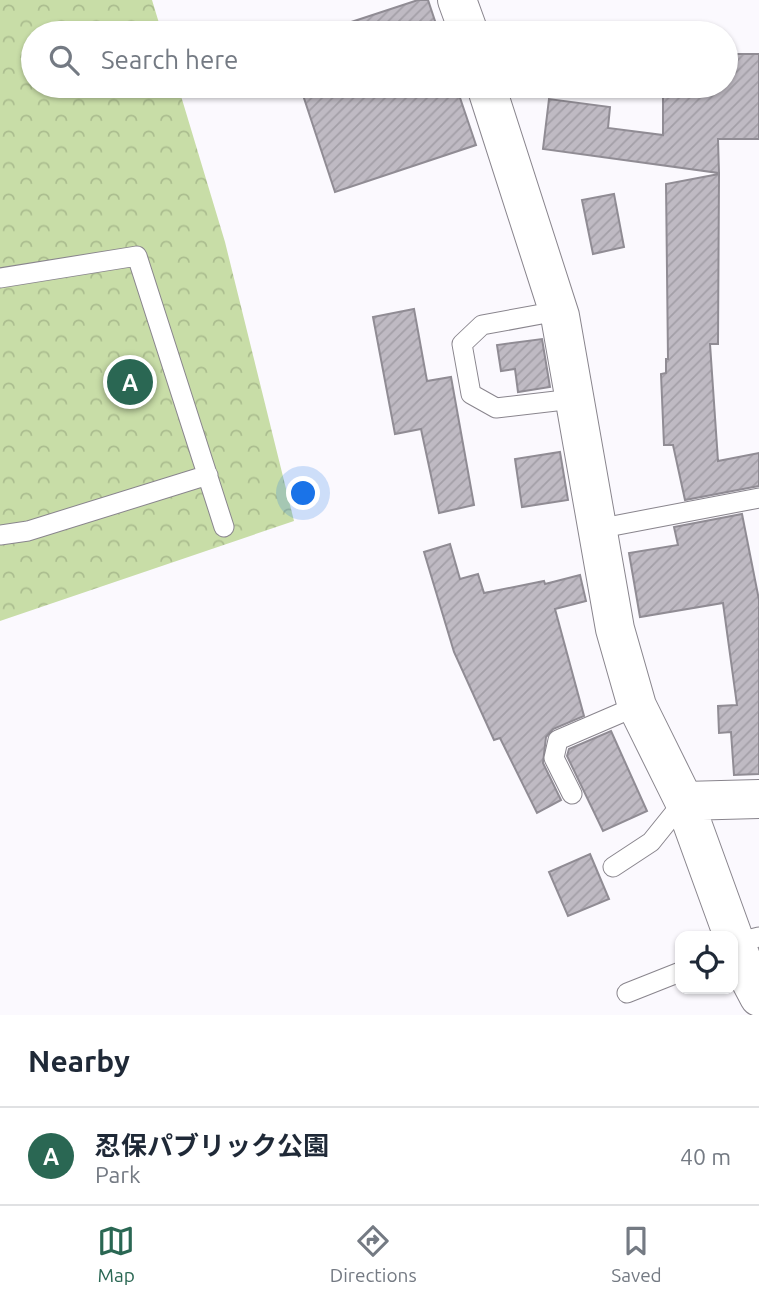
<!DOCTYPE html>
<html lang="en">
<head>
<meta charset="utf-8">
<style>
	body { margin:0; font-family:Ubuntu,"Noto Sans JP",sans-serif; background:#f6f6f7; color:#1f2937 }
	.controls { position:absolute; right:21px; bottom:21px; display:grid; overflow:hidden; border-radius:14px; box-shadow:0 2px 5px #0004 }
	.controls button { width:63px; height:63px; display:grid; place-items:center; padding:0; border:0; border-bottom:2px solid #e0e1e3; background:#fff; color:#1f2937; font:35px sans-serif }
	.you { position:absolute; left:304px; top:494px; width:24px; height:24px; margin:-18px; border:5px solid #fff; border-radius:50%; background:#1a73e8; box-shadow:0 0 0 10px #1a73e833 }
	.badge { display:grid; place-items:center; width:46px; height:46px; border-radius:50%; background:#2a6753; color:#fff; font-size:23px; font-weight:700 }
	.pin { position:absolute; translate:-50% -50%; border:4px solid #fff; box-shadow:0 2px 7px #0006 }
	.list { margin:0; padding:0; list-style:none }
	h2 { display:flex; justify-content:space-between; align-items:center; height:91px; margin:0; padding:0 28px; font-size:30px }
	h2 small { font-size:23px; font-weight:400; color:#747a83 }
	.list li { display:grid; grid-template-columns:46px 1fr auto; gap:21px; align-items:center; box-sizing:border-box; height:98px; padding:0 28px; border-top:2px solid #e0e1e3 }
	.list b { display:block; font-size:26px; white-space:nowrap }
	.list p { margin:0; font-size:23px; white-space:nowrap; color:#747a83 }
	.list em { font-size:23px; font-style:normal; color:#747a83 }
	.icon { flex:none; width:38px; height:38px; fill:none; stroke:currentColor; stroke-width:2; stroke-linecap:round; stroke-linejoin:round }
	.map { position:relative; flex:none; width:759px; height:1015px; overflow:hidden }
	.search { position:absolute; background:#fff; box-shadow:0 2px 5px #0004; left:21px; right:21px; top:21px; height:77px; display:flex; align-items:center; gap:18px; box-sizing:border-box; padding:0 24px; border-radius:38px; color:#747a83; font-size:26px }
	.sheet { height:189px; background:#fff }
	nav { display:flex; justify-content:space-around; align-items:center; box-sizing:border-box; height:98px; border-top:2px solid #e0e1e3; background:#fff; font-size:19px; color:#747a83 }
	nav a { display:grid; justify-items:center; gap:4px }
	nav .on { color:#2a6753 }
	.map>svg:first-child { display:block }
	.park { fill:url(#park-crowns) }
	.building { fill:url(#building-hatch); stroke:#908c94; stroke-width:2 }
	.lines { fill:none; stroke-linecap:round; stroke-linejoin:round }
	.lane-casing { stroke:#89858d; stroke-width:21 }
	.street-casing { stroke:#89858d; stroke-width:40 }
	.lane { stroke:#fff; stroke-width:19 }
	.street { stroke:#fff; stroke-width:38 }
</style>
</head>
<body>
<div class="map">
<svg width="759" height="1015" viewBox="0 0 759 1015">
	<defs>
		<pattern id="park-crowns" width="20" height="18" patternUnits="userSpaceOnUse" patternTransform="scale(1.75)"><rect width="20" height="18" fill="#c8dda7"/><path d="M2 6a3 3 0 1 1 6 0M12 15a3 3 0 1 1 6 0" fill="none" stroke="#abbd8f"/></pattern>
		<pattern id="building-hatch" width="6" height="6" patternUnits="userSpaceOnUse" patternTransform="scale(1.75)"><rect width="6" height="6" fill="#bfbac3"/><path d="M-1 1l2-2M0 6l6-6M5 7l2-2" fill="none" stroke="#a39fa7"/></pattern>
	</defs>
	<rect width="100%" height="100%" fill="#fbf9fe"/>
	<path class="park" d="M 0,0 L 152,0 L 162,33 L 33,33 L 33,86 L 178,86 L 225,242 L 294,521 L 0,621 Z"/>
	<path class="building" d="M 418,0 L 428,0 L 439,33 L 334,33 L 333,28 Z
		M 726,54 L 759,54 L 759,139 L 718,139 L 719,173 L 543,149 L 549,99 L 610,107 L 608,128 L 663,135 L 663,86 L 726,86 Z
		M 300,86 L 456,86 L 476,145 L 335,192 Z
		M 719,174 L 718,344 L 710,344 L 718,461 L 759,453 L 759,486 L 685,500 L 673,445 L 664,445 L 661,374 L 666,373 L 666,359 L 668,359 L 666,184 Z
		M 614,194 L 624,247 L 593,254 L 582,200 Z
		M 414,309 L 427,381 L 451,377 L 474,505 L 439,513 L 421,429 L 395,434 L 373,317 Z
		M 542,339 L 550,387 L 518,392 L 515,369 L 501,371 L 497,345 Z
		M 560,452 L 568,500 L 522,507 L 515,459 Z
		M 742,514 L 759,600 L 759,774 L 734,775 L 731,732 L 719,733 L 718,706 L 737,705 L 723,603 L 640,617 L 629,553 L 678,545 L 674,527 Z
		M 450,544 L 460,579 L 478,574 L 484,593 L 544,581 L 545,584 L 580,575 L 586,601 L 555,609 L 584,716 L 553,729 L 546,737 L 543,763 L 561,800 L 537,813 L 500,738 L 494,740 L 454,652 L 424,552 Z
		M 611,731 L 647,811 L 603,831 L 567,756 L 569,749 Z
		M 590,854 L 609,899 L 568,916 L 549,872 Z"/>
	<g class="lines">
		<g class="lane-casing">
			<path id="lane" d="M 0,278 L 137,256 L 224,527
				M 558,311 L 482,325 L 462,344 L 471,394 L 496,408 L 573,399
				M 597,529 L 759,498
				M 0,535 L 28,531 L 208,475
				M 572,794 L 554,758 L 558,740 L 637,706
				M 613,867 L 651,842 L 684,801
				M 735,943 L 759,937
				M 627,993 L 680,972"/>
		</g>
		<g class="street-casing">
			<path id="street" d="M 457,0 L 469,33
				M 486,86 L 560,316 L 615,629 L 637,706 L 684,801 L 733,936
				M 684,801 L 759,799
				M 733,937 L 749,978 L 759,997"/>
		</g>
		<use href="#lane" class="lane"/>
		<use href="#street" class="street"/>
	</g>
</svg>
<div class="controls">
<button><svg class="icon" aria-label="locate" viewBox="0 0 24 24"><circle cx="12" cy="12" r="6"/><path d="M12 2v4M12 18v4M2 12h4M18 12h4"/></svg></button>
</div>
<div class="you"></div>
<div class="pin badge" style="left:130px;top:382px">A</div>
<div class="search"><svg class="icon" aria-label="search" viewBox="0 0 24 24"><circle cx="10" cy="10" r="6"/><path d="M15 15l6 6"/></svg>Search here</div>
</div>
<section class="sheet">
<h2>Nearby<small></small></h2>
<ul class="list">
<li><span class="badge">A</span><div><b>忍保パブリック公園</b><p>Park</p></div><em>40 m</em></li>
</ul>
</section>
<nav>
<a class="on"><svg class="icon" aria-label="map" viewBox="0 0 24 24"><path d="M3 6l6-2 6 2 6-2v14l-6 2-6-2-6 2zM9 4v14M15 6v14"/></svg>Map</a>
<a><svg class="icon" aria-label="directions" viewBox="0 0 24 24"><path d="M12 3l9 9-9 9-9-9zM9 14v-3h6M13 9l2 2-2 2"/></svg>Directions</a>
<a><svg class="icon" aria-label="saved" viewBox="0 0 24 24"><path d="M7 4h10v16l-5-4-5 4z"/></svg>Saved</a>
</nav>
</body>
</html>
